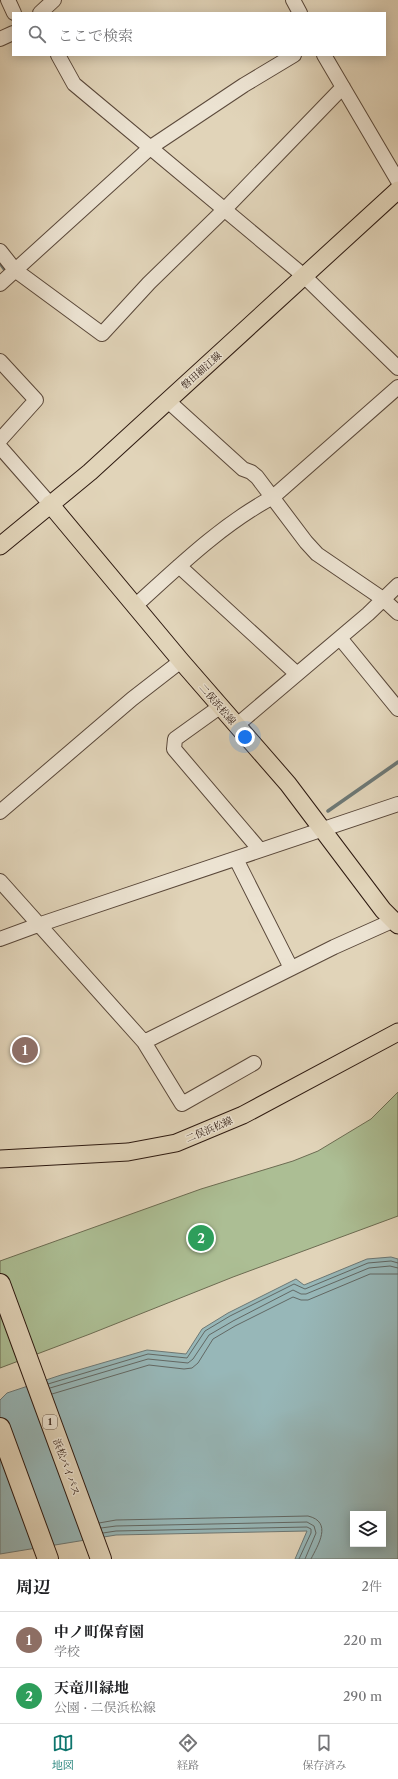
<!DOCTYPE html>
<html lang="ja">
<head>
<meta charset="utf-8">
<style>
	body { margin:0; font-family:"Libre Caslon Text","Noto Serif JP",serif; background:#f2f2f2; color:#202124 }
	.controls { position:absolute; right:12px; bottom:12px; display:grid; overflow:hidden; border-radius:0px; box-shadow:0 2px 10px #0003 }
	.controls button { width:36px; height:36px; display:grid; place-items:center; padding:0; border:0; border-bottom:1px solid #e0e0e0; background:#fff; color:#202124; font:20px sans-serif }
	.you { position:absolute; left:245px; top:737px; width:14px; height:14px; margin:-10px; border:3px solid #fff; border-radius:50%; background:#1a73e8; box-shadow:0 0 0 6px #1a73e833 }
	.badge { display:grid; place-items:center; width:26px; height:26px; border-radius:50%; background:#0f766e; color:#fff; font-size:13px; font-weight:700 }
	.pin { position:absolute; translate:-50% -50%; border:2px solid #fff; box-shadow:0 1px 4px #0006 }
	.list { margin:0; padding:0; list-style:none }
	h2 { display:flex; justify-content:space-between; align-items:center; height:52px; margin:0; padding:0 16px; font-size:17px }
	h2 small { font-size:13px; font-weight:400; color:#757577 }
	.list li { display:grid; grid-template-columns:26px 1fr auto; gap:12px; align-items:center; box-sizing:border-box; height:56px; padding:0 16px; border-top:1px solid #e0e0e0 }
	.list b { display:block; font-size:15px; white-space:nowrap }
	.list p { margin:0; font-size:13px; white-space:nowrap; color:#757577 }
	.list em { font-size:13px; font-style:normal; color:#757577 }
	.icon { flex:none; width:22px; height:22px; fill:none; stroke:currentColor; stroke-width:2; stroke-linecap:round; stroke-linejoin:round }
	.map { position:relative; flex:none; width:398px; height:1559px; overflow:hidden }
	.search { position:absolute; background:#fff; box-shadow:0 2px 10px #0003; left:12px; right:12px; top:12px; height:44px; display:flex; align-items:center; gap:10px; box-sizing:border-box; padding:0 14px; border-radius:0px; color:#757577; font-size:15px }
	.sheet { height:164px; background:#fff }
	nav { display:flex; justify-content:space-around; align-items:center; box-sizing:border-box; height:56px; border-top:1px solid #e0e0e0; background:#fff; font-size:11px; color:#757577 }
	nav a { display:grid; justify-items:center; gap:2px }
	nav .on { color:#0f766e }
	.map>svg:first-child { display:block }
	.green { fill:#acbe94; stroke:#6c6c52 }
	.water { fill:#97b7b8; stroke:#6d7875; fill-rule:evenodd }
	.lines { fill:none; stroke-linecap:round; stroke-linejoin:round }
	.shore { stroke:#626864; stroke-width:1 }
	.stream { stroke:#6d7875; stroke-width:3.5 }
	.minor-casing { stroke:#5a483a; stroke-width:16 }
	.major-casing { stroke:#2d1910; stroke-width:19 }
	.highway-casing { stroke:#2d1910; stroke-width:22 }
	.minor { stroke:#ece3d2; stroke-width:14 }
	.major { stroke:#e1d4b9; stroke-width:17 }
	.highway { stroke:#e1d4b9; stroke-width:20 }
	.labels { text-anchor:middle; stroke-width:3; stroke-linejoin:round; paint-order:stroke }
	.shield { fill:#ece3d2; stroke:#66564a; stroke-width:1 }
	.shield-label { font-size:9px; font-weight:bold; fill:#2d1910 }
	.street-label { font-size:10px; fill:#2d1910; stroke:#ece3d2 }
</style>
</head>
<body>
<div class="map">
<svg width="398" height="1559" viewBox="0 0 398 1559">
	<rect width="100%" height="100%" fill="#e1d4b9"/>
	<filter id="stains"><feTurbulence type="fractalNoise" baseFrequency=".005" numOctaves="4"/><feColorMatrix values="0 0 0 0 .2 0 0 0 0 .09 0 0 0 0 .02 0 0 0 .5 -.17"/></filter>
	<radialGradient id="worn" r=".72"><stop offset=".6" stop-color="#630" stop-opacity="0"/><stop offset="1" stop-color="#630" stop-opacity=".3"/></radialGradient>
	<path class="green" d="M 398,1092 L 398,1216 L 233,1277 L 90,1334 L 0,1368 L 0,1261 L 201,1189 L 293,1161 L 318,1151 L 371,1119 Z"/>
	<path class="water" d="M 391,1257 L 398,1259 L 398,1559 L 295,1559 L 307,1531 L 116,1535 L 0,1554 L 0,1400 L 7,1393 L 61,1375 L 147,1350 L 186,1354 L 202,1329 L 228,1313 L 296,1279 L 304,1285 L 367,1259 ZM 353,1514 L 383,1514 L 383,1544 L 353,1544 Z"/>
	<g class="lines">
		<path class="shore" d="M 48,1384 L 148,1354 L 187,1358 L 205,1331 L 230,1316 L 294,1284 L 305,1289 L 368,1263 L 391,1261 L 398,1263
			M 50,1388 L 148,1359 L 188,1363 L 193,1359 L 209,1335 L 233,1321 L 293,1290 L 301,1294 L 306,1294 L 369,1268 L 390,1266 L 398,1268
			M 52,1394 L 149,1365 L 184,1369 L 192,1368 L 198,1363 L 213,1339 L 235,1326 L 293,1297 L 301,1300 L 308,1300 L 370,1274 L 398,1274
			M 99,1523 L 116,1520 L 308,1516 C 333,1522 318,1545 311,1559
			M 101,1528 L 116,1526 L 307,1522 L 314,1526 L 316,1533 L 305,1559
			M 103,1533 L 116,1531 L 307,1527 L 311,1529 L 311,1533 L 299,1559"/>
		<path class="stream" d="M 0,263 L 5,270
			M 328,811 L 398,762"/>
		<g class="minor-casing">
			<path id="minor" d="M 8,0 L 14,13
				M 293,0 L 300,13
				M 40,13 L 54,0
				M 0,39 L 13,33
				M 58,55 L 74,84 L 304,276 L 398,368
				M 324,55 L 398,181
				M 0,251 L 15,270 L 102,334 L 149,283 L 224,210 L 343,87
				M 0,284 L 151,147 L 244,85 L 294,55
				M 0,361 L 36,400 L 0,440
				M 168,401 L 243,469 L 251,472 L 257,477 L 306,542 L 317,554 L 383,599 L 398,613
				M 0,447 L 50,504
				M 179,566 L 297,674
				M 135,606 C 178,567 221,525 273,497 L 398,387
				M 340,638 L 398,709
				M 221,706 L 175,739 L 174,749 L 260,850
				M 237,725 L 368,614 L 398,585
				M 0,812 L 132,699 L 181,661
				M 236,859 L 291,968
				M 0,881 L 144,1042 L 182,1104 L 254,1063
				M 0,939 L 38,925 L 398,804
				M 144,1042 L 334,947 L 392,921"/>
		</g>
		<g class="major-casing">
			<path id="major" d="M 50,504 L 181,661 L 288,784 L 383,910 L 398,925
				M 0,546 L 90,472 L 398,190
				M 0,1159 L 128,1152 L 176,1143 L 243,1115 L 398,1032"/>
		</g>
		<g class="highway-casing">
			<path id="highway" d="M 0,1284 L 101,1559
				M 0,1428 L 48,1559"/>
		</g>
		<use href="#minor" class="minor"/>
		<use href="#major" class="major"/>
		<use href="#highway" class="highway"/>
	</g>
	<g class="labels">
		<rect class="shield" x="43" y="1415" width="14" height="14" rx="3"/>
		<g class="shield-label">
			<text x="50" y="1425">1</text>
		</g>
		<g class="street-label">
			<text transform="translate(201 370) rotate(-42)" y="4">磐田細江線</text>
			<text transform="translate(218 704) rotate(49)" y="4">二俣浜松線</text>
			<text transform="translate(209 1129) rotate(-23)" y="4">二俣浜松線</text>
			<text transform="translate(67 1467) rotate(70)" y="4">浜松バイパス</text>
		</g>
	</g>
	<rect width="100%" height="100%" filter="url(#stains)"/>
	<rect width="100%" height="100%" fill="url(#worn)"/>
</svg>
<div class="controls">
<button><svg class="icon" aria-label="layers" viewBox="0 0 24 24"><path d="M12 4l9 5-9 5-9-5zM3 14l9 5 9-5"/></svg></button>
</div>
<div class="you"></div>
<div class="pin badge" style="left:25px;top:1050px;background:#8d6e63">1</div>
<div class="pin badge" style="left:201px;top:1238px;background:#2e9e5b">2</div>
<div class="search"><svg class="icon" aria-label="search" viewBox="0 0 24 24"><circle cx="10" cy="10" r="6"/><path d="M15 15l6 6"/></svg>ここで検索</div>
</div>
<section class="sheet">
<h2>周辺<small>2件</small></h2>
<ul class="list">
<li><span class="badge" style="background:#8d6e63">1</span><div><b>中ノ町保育園</b><p>学校</p></div><em>220 m</em></li>
<li><span class="badge" style="background:#2e9e5b">2</span><div><b>天竜川緑地</b><p>公園 · 二俣浜松線</p></div><em>290 m</em></li>
</ul>
</section>
<nav>
<a class="on"><svg class="icon" aria-label="map" viewBox="0 0 24 24"><path d="M3 6l6-2 6 2 6-2v14l-6 2-6-2-6 2zM9 4v14M15 6v14"/></svg>地図</a>
<a><svg class="icon" aria-label="directions" viewBox="0 0 24 24"><path d="M12 3l9 9-9 9-9-9zM9 14v-3h6M13 9l2 2-2 2"/></svg>経路</a>
<a><svg class="icon" aria-label="saved" viewBox="0 0 24 24"><path d="M7 4h10v16l-5-4-5 4z"/></svg>保存済み</a>
</nav>
</body>
</html>
